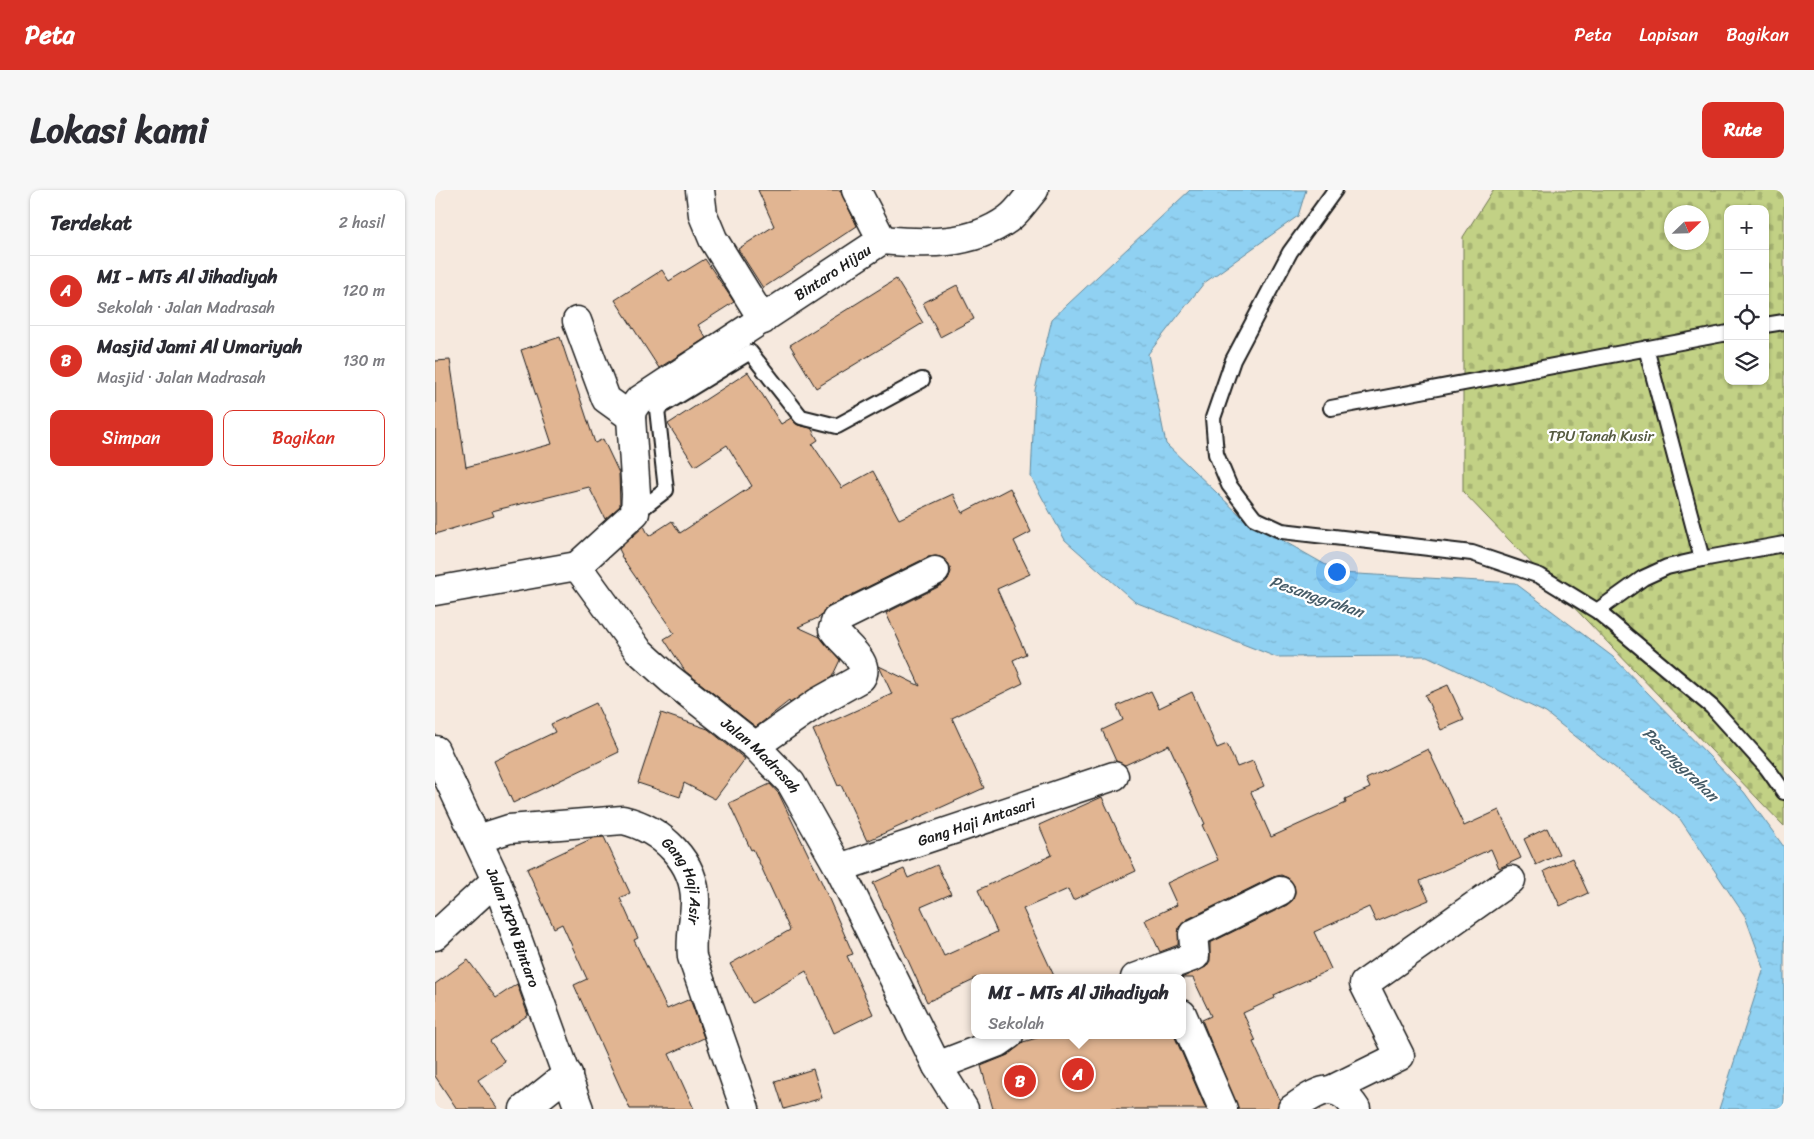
<!DOCTYPE html>
<html lang="id">
<head>
<meta charset="utf-8">
<style>
	body { margin:0; font-family:Sriracha,sans-serif; background:#f7f7f7; color:#2b2b33 }
	.controls { position:absolute; right:15px; top:15px; display:grid; overflow:hidden; border-radius:10px; box-shadow:0 1px 4px #0004 }
	.controls button { width:45px; height:45px; display:grid; place-items:center; padding:0; border:0; border-bottom:1px solid #e1e1e2; background:#fff; color:#2b2b33; font:25px sans-serif }
	.compass { position:absolute; left:1229px; top:15px; width:45px; height:45px; border-radius:50%; background:#fff; box-shadow:0 1px 4px #0004; rotate:67deg }
	.you { position:absolute; left:901px; top:381px; width:18px; height:18px; margin:-12px; border:4px solid #fff; border-radius:50%; background:#1a73e8; box-shadow:0 0 0 8px #1a73e833 }
	.badge { display:grid; place-items:center; width:32px; height:32px; border-radius:50%; background:#d93025; color:#fff; font-size:16px; font-weight:700 }
	.pin { position:absolute; translate:-50% -50%; border:2px solid #fff; box-shadow:0 1px 5px #0006 }
	.popup { position:absolute; left:536px; top:784px; width:215px; height:65px; box-sizing:border-box; display:grid; place-content:center; border-radius:10px; background:#fff; filter:drop-shadow(0 1px 4px #0005); font-size:16px; white-space:nowrap; color:#7c7c81 }
	.popup b { font-size:19px; color:#2b2b33 }
	.popup::after { content:''; position:absolute; left:50%; top:100%; margin-left:-10px; border:10px solid transparent; border-top-color:#fff }
	.list { margin:0; padding:0; list-style:none }
	h2 { display:flex; justify-content:space-between; align-items:center; height:65px; margin:0; padding:0 20px; font-size:21px }
	h2 small { font-size:16px; font-weight:400; color:#7c7c81 }
	.list li { display:grid; grid-template-columns:32px 1fr auto; gap:15px; align-items:center; box-sizing:border-box; height:70px; padding:0 20px; border-top:1px solid #e1e1e2 }
	.list b { display:block; font-size:19px; white-space:nowrap }
	.list p { margin:0; font-size:16px; white-space:nowrap; color:#7c7c81 }
	.list em { font-size:16px; font-style:normal; color:#7c7c81 }
	.actions { display:flex; gap:10px; padding:15px 20px }
	.actions a { flex:1; padding:11px 0; border:1px solid #d93025; border-radius:10px; text-align:center; font-size:18px; color:#d93025 }
	.actions .main { background:#d93025; color:#fff }
	.icon { flex:none; width:28px; height:28px; fill:none; stroke:currentColor; stroke-width:2; stroke-linecap:round; stroke-linejoin:round }
	.map { position:relative; flex:none; width:1349px; height:919px; overflow:hidden; border-radius:10px }
	header { display:flex; align-items:center; gap:30px; box-sizing:border-box; height:70px; padding:0 25px; background:#d93025; color:#fff }
	header strong { font-size:24px }
	nav { display:flex; gap:28px; margin-inline-start:auto; font-size:18px }
	.intro { display:flex; align-items:center; justify-content:space-between; box-sizing:border-box; height:120px; padding:0 30px }
	h1 { margin:0; font-size:35px }
	.button { padding:12px 22px; border-radius:10px; background:#d93025; color:#fff; font-size:18px; font-weight:700 }
	main { display:flex; gap:30px; padding:0 30px }
	aside { flex:1; background:#fff; border-radius:10px; box-shadow:0 1px 4px #0004 }
	.map>svg:first-child { display:block }
	.cemetery { fill:url(#cemetery-stones); stroke:#6f7650; fill-rule:evenodd }
	.water { fill:url(#water-ripples); stroke:#62899c }
	.building { fill:#e1b592; stroke:#1c1c1c }
	.lines { fill:none; stroke-linecap:round; stroke-linejoin:round }
	.service-casing { stroke:#1c1c1c; stroke-width:18 }
	.minor-casing { stroke:#1c1c1c; stroke-width:31 }
	.service { stroke:#fff; stroke-width:14 }
	.minor { stroke:#fff; stroke-width:28 }
	.labels { text-anchor:middle; stroke-width:4.5; stroke-linejoin:round; paint-order:stroke }
	.street-label { font-size:15px; fill:#1c1c1c; stroke:#fff }
	.park-label { font-size:15px; fill:#565b41; stroke:#fff }
	.water-label { font-size:16px; font-style:italic; fill:#455b67; stroke:#fff }
</style>
</head>
<body>
<header>
<strong>Peta</strong>
<nav><a>Peta</a><a>Lapisan</a><a>Bagikan</a></nav>
</header>
<div class="intro"><h1>Lokasi kami</h1><a class="button">Rute</a></div>
<main>
<aside>
<h2>Terdekat<small>2 hasil</small></h2>
<ul class="list">
<li><span class="badge">A</span><div><b>MI - MTs Al Jihadiyah</b><p>Sekolah · Jalan Madrasah</p></div><em>120 m</em></li>
<li><span class="badge">B</span><div><b>Masjid Jami Al Umariyah</b><p>Masjid · Jalan Madrasah</p></div><em>130 m</em></li>
</ul>
<div class="actions"><a class="main">Simpan</a><a>Bagikan</a></div>
</aside>
<div class="map">
<svg width="1349" height="919" viewBox="0 0 1349 919">
	<defs>
		<pattern id="cemetery-stones" width="16" height="16" patternUnits="userSpaceOnUse" patternTransform="scale(1.25)"><rect width="16" height="16" fill="#c2d185"/><path d="M2 7V4a2 2 0 0 1 4 0v3zM10 15v-3a2 2 0 0 1 4 0v3z" fill="#a6b372"/></pattern>
		<pattern id="water-ripples" width="26" height="14" patternUnits="userSpaceOnUse" patternTransform="scale(1.25)"><rect width="26" height="14" fill="#90d1f2"/><path d="M2 4q2-2 4 0t4 0M15 11q2-2 4 0t4 0" fill="none" stroke="#7cb3cf"/></pattern>
	</defs>
	<rect width="100%" height="100%" fill="#f6e9de"/>
	<filter id="ink" filterUnits="userSpaceOnUse"><feTurbulence type="fractalNoise" baseFrequency=".02" numOctaves="2"/><feDisplacementMap in="SourceGraphic" scale="10" xChannelSelector="R" yChannelSelector="G"/><feConvolveMatrix kernelMatrix="1 2 1 2 8 2 1 2 1" color-interpolation-filters="sRGB"/></filter>
	<g filter="url(#ink)">
		<path class="cemetery" d="M 1058,0 L 1349,0 L 1349,636 L 1028,302 L 1028,47 ZM 1293,19 L 1330,19 L 1330,191 L 1293,191 ZM 1236,22 L 1266,22 L 1266,52 L 1236,52 Z"/>
		<path class="water" d="M 755,0 L 871,0 L 863,26 L 769,93 L 713,164 L 731,254 L 808,328 L 905,383 L 1080,393 L 1178,467 L 1309,602 L 1349,657 L 1349,919 L 1284,919 L 1329,778 L 1310,726 L 1245,629 L 1111,523 L 992,466 L 841,467 L 700,412 L 630,350 L 596,287 L 600,200 L 617,129 Z"/>
		<path class="building" d="M 323,0 L 405,0 L 422,36 L 328,98 L 303,59 L 339,36 Z
			M 270,69 L 299,112 L 263,135 L 271,148 L 224,178 L 180,110 L 227,80 L 234,91 Z
			M 461,89 L 488,133 L 381,198 L 355,155 Z
			M 522,95 L 539,129 L 505,147 L 488,113 Z
			M 125,147 L 160,253 L 168,249 L 184,283 L 185,316 L 170,329 L 154,297 L 57,321 L 59,326 L 0,344 L 0,171 L 15,170 L 31,277 L 117,254 L 86,160 Z
			M 313,182 L 346,234 L 356,228 L 363,235 L 376,238 L 383,250 L 377,254 L 407,298 L 438,281 L 464,329 L 518,304 L 527,323 L 575,298 L 596,342 L 579,351 L 595,384 L 562,399 L 591,464 L 578,470 L 588,493 L 517,528 L 549,598 L 432,651 L 406,595 L 403,596 L 378,540 L 457,504 L 444,476 L 485,496 L 451,423 L 507,395 L 513,389 L 516,382 L 514,374 L 508,368 L 501,366 L 493,367 L 394,416 L 385,427 L 363,437 L 385,447 L 405,470 L 397,487 L 355,513 L 354,511 L 321,537 L 250,481 L 229,449 L 239,443 L 186,366 L 187,365 L 184,359 L 209,336 L 214,346 L 237,331 L 245,343 L 317,296 L 292,255 L 260,276 L 233,234 Z
			M 1013,495 L 1029,530 L 1006,540 L 990,505 Z
			M 716,501 L 724,518 L 757,502 L 782,558 L 792,554 L 802,577 L 818,571 L 829,596 L 816,602 L 836,647 L 911,613 L 910,609 L 935,598 L 931,589 L 993,559 L 1029,636 L 1064,620 L 1086,668 L 1064,678 L 1056,659 L 985,691 L 994,710 L 941,732 L 934,717 L 879,742 L 896,779 L 839,805 L 840,808 L 808,823 L 821,851 L 818,852 L 845,910 L 842,919 L 803,919 L 767,830 L 776,826 L 758,788 L 746,788 L 771,777 L 775,771 L 775,753 L 852,715 L 858,710 L 860,702 L 859,695 L 853,688 L 846,685 L 838,687 L 751,730 L 744,737 L 743,755 L 725,762 L 710,730 L 742,715 L 732,693 L 783,670 L 767,635 L 770,634 L 734,555 L 690,575 L 681,571 L 667,540 L 688,530 L 682,516 Z
			M 161,513 L 184,562 L 78,613 L 59,571 L 120,542 L 116,534 Z
			M 226,523 L 273,539 L 310,569 L 280,609 L 249,593 L 245,607 L 203,593 Z
			M 335,594 L 344,604 L 387,693 L 418,764 L 412,766 L 438,824 L 399,843 L 371,781 L 317,813 L 295,774 L 355,740 L 318,659 L 316,660 L 294,613 Z
			M 667,607 L 701,681 L 638,710 L 633,699 L 588,719 L 620,788 L 539,788 L 539,790 L 492,812 L 438,693 L 469,679 L 473,688 L 502,675 L 516,704 L 486,717 L 509,766 L 562,742 L 543,700 L 617,665 L 604,635 Z
			M 1112,638 L 1124,664 L 1101,675 L 1089,649 Z
			M 169,647 L 195,703 L 185,708 L 203,748 L 199,750 L 232,819 L 255,809 L 269,848 L 234,864 L 259,919 L 195,919 L 139,795 L 152,789 L 127,734 L 119,738 L 92,679 L 158,648 Z
			M 1137,668 L 1153,703 L 1125,716 L 1109,681 Z
			M 33,770 L 61,808 L 82,794 L 93,825 L 55,851 L 70,872 L 43,890 L 63,919 L 22,919 L 0,886 L 0,794 Z
			M 612,845 L 739,845 L 771,919 L 558,919 L 546,876 L 573,865 L 588,852 Z
			M 378,879 L 387,908 L 349,919 L 340,891 Z"/>
		<g class="lines">
			<g class="service-casing">
				<path id="service" d="M 900,0 L 855,62 L 798,170 L 778,228 L 781,264 L 794,295 L 819,328 L 847,341 L 1037,363 L 1105,386 L 1162,421 L 1277,517 L 1332,578 L 1349,602
					M 1330,135 L 1349,132
					M 1211,158 L 1267,369 L 1349,354
					M 896,218 L 1293,143
					M 201,323 L 231,300 L 222,219 L 315,162 L 366,227 L 402,236 L 487,190
					M 1162,421 L 1208,388 L 1232,377 L 1267,369"/>
			</g>
			<g class="minor-casing">
				<g id="minor">
					<path d="M 265,0 L 268,25 L 278,49 L 328,130"/>
					<path d="M 447,50 C 490,54 536,56 573,29 C 583,22 591,9 599,0"/>
					<path d="M 142,131 L 171,209 L 196,227"/>
					<path id="s1" d="M 142,376 L 200,323 L 201,304 L 196,227 L 197,220 L 203,211 L 447,50 L 421,0"/>
					<path id="s2" d="M 0,401 L 142,376 L 203,460 L 235,489 L 320,556 L 356,593 L 404,678 L 502,876 L 529,919"/>
					<path d="M 320,556 L 383,512 L 426,488 C 437,471 406,453 398,439 L 401,430 L 500,381"/>
					<path id="s3" d="M 0,560 L 61,690 L 144,919"/>
					<path id="s4" d="M 43,649 L 74,639 L 188,630 C 226,639 262,672 260,714 C 259,733 255,748 257,767 L 310,919"/>
					<path id="s5" d="M 404,678 L 679,586"/>
					<path d="M 0,746 L 61,690"/>
					<path d="M 727,778 L 760,766 L 758,744 L 845,701"/>
					<path d="M 700,788 L 727,778 L 731,788"/>
					<path d="M 747,824 L 788,919"/>
					<path d="M 502,876 L 564,852 L 574,845"/>
					<path d="M 896,900 L 965,866 L 929,794 L 1076,690"/>
					<path d="M 89,919 L 133,884"/>
					<path d="M 857,919 C 881,902 901,887 921,919"/>
				</g>
			</g>
			<use href="#service" class="service"/>
			<use href="#minor" class="minor"/>
		</g>
	</g>
	<g class="labels">
		<g class="street-label">
			<text dy="5" stroke="none"><textPath href="#s1" startOffset="426">Bintaro Hijau</textPath></text>
			<text dy="5" stroke="none"><textPath href="#s2" startOffset="410">Jalan Madrasah</textPath></text>
			<text dy="5" stroke="none"><textPath href="#s5" startOffset="145">Gang Haji Antasari</textPath></text>
			<text dy="5" stroke="none"><textPath href="#s4" startOffset="240">Gang Haji Asir</textPath></text>
			<text dy="5" stroke="none"><textPath href="#s3" startOffset="194">Jalan IKPN Bintaro</textPath></text>
		</g>
		<g class="park-label">
			<text x="1166" y="251">TPU Tanah Kusir</text>
		</g>
		<g class="water-label">
			<text transform="translate(882 406) rotate(19)" y="6">Pesanggrahan</text>
			<text transform="translate(1246 574) rotate(44)" y="6">Pesanggrahan</text>
		</g>
	</g>
</svg>
<div class="controls">
<button>+</button>
<button>−</button>
<button><svg class="icon" aria-label="locate" viewBox="0 0 24 24"><circle cx="12" cy="12" r="6"/><path d="M12 2v4M12 18v4M2 12h4M18 12h4"/></svg></button>
<button><svg class="icon" aria-label="layers" viewBox="0 0 24 24"><path d="M12 4l9 5-9 5-9-5zM3 14l9 5 9-5"/></svg></button>
</div>
<svg class="compass" viewBox="-18 -18 36 36"><path d="M0-13l5 13h-10z" fill="#e53935"/><path d="M0 13l5-13h-10z" fill="#7c7c81"/></svg>
<div class="you"></div>
<div class="pin badge" style="left:643px;top:884px">A</div>
<div class="popup"><b>MI - MTs Al Jihadiyah</b>Sekolah</div>
<div class="pin badge" style="left:585px;top:891px">B</div>
</div>
</main>
</body>
</html>
